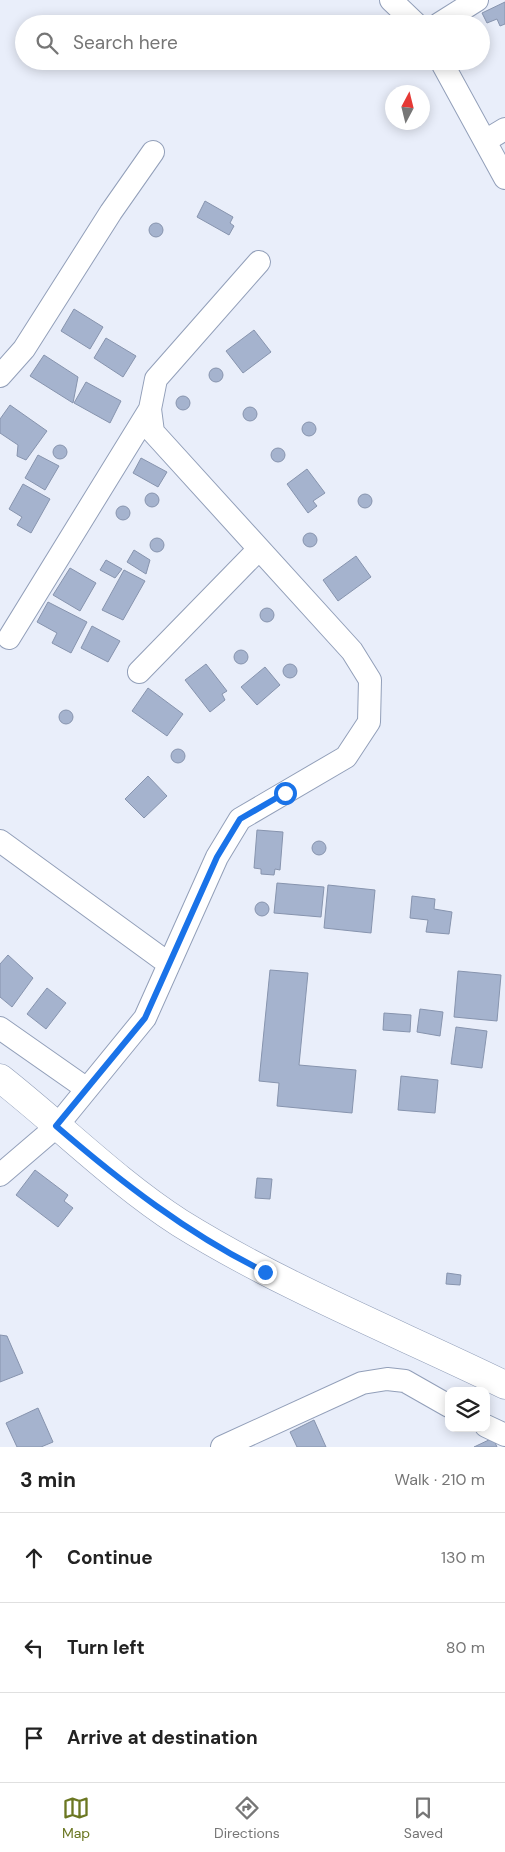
<!DOCTYPE html>
<html lang="en">
<head>
<meta charset="utf-8">
<style>
	body { margin:0; font-family:"DM Sans",sans-serif; background:#f2f2f2; color:#222 }
	.controls { position:absolute; right:15px; bottom:15px; display:grid; overflow:hidden; border-radius:10px; box-shadow:0 2px 12px #0003 }
	.controls button { width:45px; height:45px; display:grid; place-items:center; padding:0; border:0; border-bottom:1px solid #e0e0e0; background:#fff; color:#222; font:25px sans-serif }
	.compass { position:absolute; left:385px; top:85px; width:45px; height:45px; border-radius:50%; background:#fff; box-shadow:0 2px 12px #0003; rotate:7deg }
	.stop { position:absolute; width:15px; height:15px; margin:-11px; border:4px solid #1a73e8; border-radius:50%; background:#fff }
	.stop.end { background:#1a73e8; border-color:#fff; box-shadow:0 1px 5px #0008 }
	.list { margin:0; padding:0; list-style:none }
	h2 { display:flex; justify-content:space-between; align-items:center; height:65px; margin:0; padding:0 20px; font-size:21px }
	h2 small { font-size:16px; font-weight:400; color:#767676 }
	.list li { display:grid; grid-template-columns:32px 1fr auto; gap:15px; align-items:center; box-sizing:border-box; height:90px; padding:0 20px; border-top:1px solid #e0e0e0 }
	.list b { display:block; font-size:19px; white-space:nowrap }
	.list em { font-size:16px; font-style:normal; color:#767676 }
	.icon { flex:none; width:28px; height:28px; fill:none; stroke:currentColor; stroke-width:2; stroke-linecap:round; stroke-linejoin:round }
	.map { position:relative; flex:none; width:505px; height:1447px; overflow:hidden }
	.search { position:absolute; background:#fff; box-shadow:0 2px 12px #0003; left:15px; right:15px; top:15px; height:55px; display:flex; align-items:center; gap:12px; box-sizing:border-box; padding:0 18px; border-radius:28px; color:#767676; font-size:19px }
	.sheet { height:335px; background:#fff }
	nav { display:flex; justify-content:space-around; align-items:center; box-sizing:border-box; height:70px; border-top:1px solid #e0e0e0; background:#fff; font-size:14px; color:#767676 }
	nav a { display:grid; justify-items:center; gap:2px }
	nav .on { color:#6b7722 }
	.map>svg:first-child { display:block }
	.building { fill:#a5b3ce; stroke:#8794ae }
	.lines { fill:none; stroke-linecap:round; stroke-linejoin:round }
	.minor-casing { stroke:#929fb9; stroke-width:24 }
	.tertiary-casing { stroke:#929fb9; stroke-width:29 }
	.minor { stroke:#fff; stroke-width:22 }
	.tertiary { stroke:#fff; stroke-width:28 }
	.route { stroke:#1a73e8; stroke-width:6 }
</style>
</head>
<body>
<div class="map">
<svg width="505" height="1447" viewBox="0 0 505 1447">
	<rect width="100%" height="100%" fill="#e9eefa"/>
	<path class="building" d="M 505,2 L 505,24 L 500,26 L 497,19 L 487,23 L 482,13 Z
		M 205,201 L 233,217 L 230,223 L 234,226 L 229,235 L 197,217 Z
		M149 230a7 7 0 1 1 14 0a7 7 0 1 1-14 0Z
		M 74,309 L 103,327 L 90,349 L 61,331 Z
		M 254,330 L 271,352 L 243,373 L 226,351 Z
		M 106,338 L 136,356 L 123,377 L 94,358 Z
		M 44,355 L 78,377 L 73,403 L 30,376 Z
		M209 375a7 7 0 1 1 14 0a7 7 0 1 1-14 0Z
		M 86,382 L 121,401 L 110,423 L 74,403 Z
		M176 403a7 7 0 1 1 14 0a7 7 0 1 1-14 0Z
		M 10,405 L 47,431 L 26,460 L 17,456 L 18,445 L 0,433 L 0,419 Z
		M243 414a7 7 0 1 1 14 0a7 7 0 1 1-14 0Z
		M302 429a7 7 0 1 1 14 0a7 7 0 1 1-14 0Z
		M53 452a7 7 0 1 1 14 0a7 7 0 1 1-14 0Z
		M271 455a7 7 0 1 1 14 0a7 7 0 1 1-14 0Z
		M 38,455 L 59,466 L 45,490 L 25,478 Z
		M 141,458 L 167,472 L 158,487 L 133,473 Z
		M 307,469 L 325,493 L 313,501 L 317,506 L 308,513 L 287,484 Z
		M 23,484 L 50,499 L 31,533 L 17,525 L 22,517 L 9,509 Z
		M145 500a7 7 0 1 1 14 0a7 7 0 1 1-14 0Z
		M358 501a7 7 0 1 1 14 0a7 7 0 1 1-14 0Z
		M116 513a7 7 0 1 1 14 0a7 7 0 1 1-14 0Z
		M303 540a7 7 0 1 1 14 0a7 7 0 1 1-14 0Z
		M150 545a7 7 0 1 1 14 0a7 7 0 1 1-14 0Z
		M 134,550 L 150,560 L 146,574 L 127,562 Z
		M 356,556 L 371,577 L 338,601 L 323,580 Z
		M 106,560 L 122,569 L 115,578 L 100,570 Z
		M 70,568 L 96,583 L 80,611 L 53,595 Z
		M 124,570 L 145,581 L 123,620 L 102,610 Z
		M 48,602 L 87,622 L 71,653 L 52,643 L 57,633 L 37,622 Z
		M260 615a7 7 0 1 1 14 0a7 7 0 1 1-14 0Z
		M 92,626 L 120,641 L 108,662 L 81,648 Z
		M234 657a7 7 0 1 1 14 0a7 7 0 1 1-14 0Z
		M283 671a7 7 0 1 1 14 0a7 7 0 1 1-14 0Z
		M 206,664 L 227,691 L 222,694 L 225,700 L 210,712 L 185,680 Z
		M 265,667 L 280,685 L 257,705 L 241,687 Z
		M 148,688 L 183,714 L 167,736 L 132,711 Z
		M59 717a7 7 0 1 1 14 0a7 7 0 1 1-14 0Z
		M171 756a7 7 0 1 1 14 0a7 7 0 1 1-14 0Z
		M 148,776 L 167,796 L 144,818 L 125,799 Z
		M 257,830 L 283,832 L 280,870 L 275,869 L 274,875 L 261,874 L 261,869 L 254,868 Z
		M312 848a7 7 0 1 1 14 0a7 7 0 1 1-14 0Z
		M 277,883 L 324,887 L 321,917 L 274,913 Z
		M 328,885 L 375,890 L 371,933 L 324,928 Z
		M 412,896 L 435,899 L 434,909 L 452,912 L 449,934 L 426,932 L 428,920 L 410,918 Z
		M255 909a7 7 0 1 1 14 0a7 7 0 1 1-14 0Z
		M 8,955 L 33,978 L 12,1007 L 0,997 L 0,964 Z
		M 270,970 L 308,973 L 299,1065 L 356,1070 L 352,1113 L 277,1106 L 279,1083 L 259,1081 Z
		M 458,971 L 501,975 L 497,1021 L 454,1017 Z
		M 47,988 L 66,1003 L 46,1029 L 27,1014 Z
		M 420,1009 L 443,1012 L 440,1036 L 417,1032 Z
		M 384,1013 L 411,1015 L 410,1032 L 383,1030 Z
		M 456,1027 L 487,1031 L 482,1068 L 451,1064 Z
		M 401,1076 L 438,1080 L 435,1113 L 398,1110 Z
		M 35,1170 L 68,1195 L 64,1201 L 73,1208 L 58,1227 L 16,1195 Z
		M 257,1178 L 272,1179 L 270,1199 L 255,1198 Z
		M 447,1273 L 461,1275 L 460,1285 L 446,1284 Z
		M 0,1335 L 7,1336 L 23,1373 L 0,1382 Z
		M 38,1408 L 53,1442 L 41,1447 L 17,1447 L 6,1423 Z
		M 314,1420 L 326,1447 L 297,1447 L 290,1432 Z
		M 493,1438 L 497,1447 L 474,1447 Z"/>
	<g class="lines">
		<g class="minor-casing">
			<path id="minor" d="M 391,0 L 416,24
				M 439,24 L 477,0
				M 441,61 L 505,178
				M 485,141 L 505,129
				M 0,376 L 24,349 L 111,212 L 153,152
				M 9,638 L 150,409
				M 139,672 L 259,549
				M 0,841 L 169,964
				M 0,1028 L 87,1089
				M 0,1175 L 56,1127 L 145,1018 L 217,857 L 240,819 L 346,757 L 369,722 L 370,680 L 352,651 L 153,432 L 150,409 L 156,379 L 259,262
				M 486,1426 L 505,1435
				M 222,1447 L 362,1383 L 387,1379 L 405,1381 L 449,1406"/>
		</g>
		<g class="tertiary-casing">
			<path id="tertiary" d="M 0,1078 C 61,1126 115,1181 180,1223 C 283,1287 396,1332 505,1385"/>
		</g>
		<use href="#minor" class="minor"/>
		<use href="#tertiary" class="tertiary"/>
	</g>
	<g class="lines">
		<path class="route" d="M 265,1272 C 188,1234 121,1182 56,1126 L 145,1018 L 217,857 L 240,819 L 285,793"/>
	</g>
</svg>
<div class="controls">
<button><svg class="icon" aria-label="layers" viewBox="0 0 24 24"><path d="M12 4l9 5-9 5-9-5zM3 14l9 5 9-5"/></svg></button>
</div>
<svg class="compass" viewBox="-18 -18 36 36"><path d="M0-13l5 13h-10z" fill="#e53935"/><path d="M0 13l5-13h-10z" fill="#767676"/></svg>
<div class="stop" style="left:285px;top:793px"></div>
<div class="stop end" style="left:265px;top:1272px"></div>
<div class="search"><svg class="icon" aria-label="search" viewBox="0 0 24 24"><circle cx="10" cy="10" r="6"/><path d="M15 15l6 6"/></svg>Search here</div>
</div>
<section class="sheet">
<h2>3 min<small>Walk · 210 m</small></h2>
<ul class="list">
<li><svg class="icon" aria-label="ahead" viewBox="0 0 24 24"><path d="M12 20V5M6 11l6-6 6 6"/></svg><div><b>Continue</b></div><em>130 m</em></li>
<li><svg class="icon" aria-label="left" viewBox="0 0 24 24"><path d="M17 20v-9H6M10 6l-5 5 5 5"/></svg><div><b>Turn left</b></div><em>80 m</em></li>
<li><svg class="icon" aria-label="arrive" viewBox="0 0 24 24"><path d="M6 21V4h12l-3 4 3 4H6"/></svg><div><b>Arrive at destination</b></div></li>
</ul>
</section>
<nav>
<a class="on"><svg class="icon" aria-label="map" viewBox="0 0 24 24"><path d="M3 6l6-2 6 2 6-2v14l-6 2-6-2-6 2zM9 4v14M15 6v14"/></svg>Map</a>
<a><svg class="icon" aria-label="directions" viewBox="0 0 24 24"><path d="M12 3l9 9-9 9-9-9zM9 14v-3h6M13 9l2 2-2 2"/></svg>Directions</a>
<a><svg class="icon" aria-label="saved" viewBox="0 0 24 24"><path d="M7 4h10v16l-5-4-5 4z"/></svg>Saved</a>
</nav>
</body>
</html>
